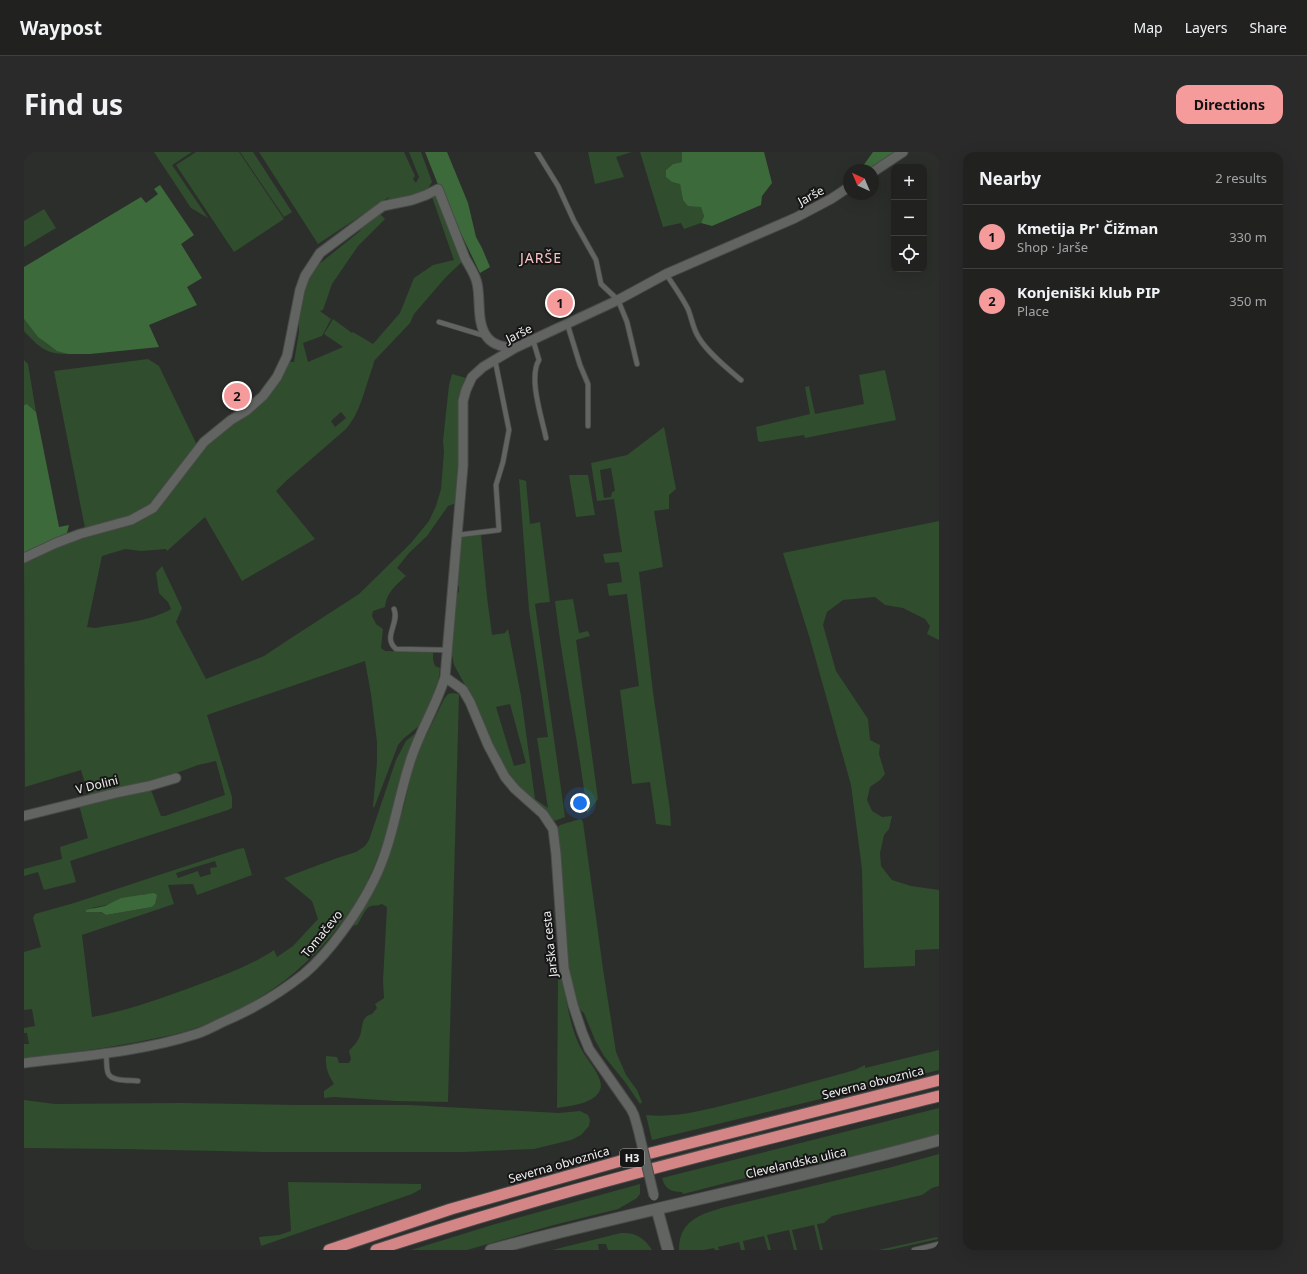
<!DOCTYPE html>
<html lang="en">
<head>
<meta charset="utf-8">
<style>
	body { margin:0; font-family:"Noto Sans",sans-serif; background:#292a29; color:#f1f3f6 }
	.controls { position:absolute; right:12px; top:12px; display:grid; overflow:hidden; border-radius:8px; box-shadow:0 4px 16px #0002 }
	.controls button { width:36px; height:36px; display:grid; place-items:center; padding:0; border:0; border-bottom:1px solid #3e3f3e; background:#212220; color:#f1f3f6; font:20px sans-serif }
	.compass { position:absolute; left:819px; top:12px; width:36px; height:36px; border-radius:50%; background:#212220; box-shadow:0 4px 16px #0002; rotate:316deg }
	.you { position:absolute; left:556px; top:651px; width:14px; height:14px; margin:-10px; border:3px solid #fff; border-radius:50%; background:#1a73e8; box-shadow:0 0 0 6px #1a73e833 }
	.badge { display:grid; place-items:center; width:26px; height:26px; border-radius:50%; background:#f59b9c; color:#111; font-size:13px; font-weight:700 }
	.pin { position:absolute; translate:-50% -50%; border:2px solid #fff; box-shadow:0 1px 4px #0006 }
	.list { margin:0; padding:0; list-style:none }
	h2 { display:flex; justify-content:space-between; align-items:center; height:52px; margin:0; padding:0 16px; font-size:17px }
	h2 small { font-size:13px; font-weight:400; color:#a2a4a5 }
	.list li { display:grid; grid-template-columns:26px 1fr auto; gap:12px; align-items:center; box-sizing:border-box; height:64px; padding:0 16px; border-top:1px solid #3e3f3e }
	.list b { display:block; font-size:15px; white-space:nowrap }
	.list p { margin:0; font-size:13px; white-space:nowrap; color:#a2a4a5 }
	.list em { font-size:13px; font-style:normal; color:#a2a4a5 }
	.icon { flex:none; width:22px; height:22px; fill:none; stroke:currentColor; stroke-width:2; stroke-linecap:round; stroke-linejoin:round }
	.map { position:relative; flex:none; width:915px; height:1098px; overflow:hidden; border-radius:12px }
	header { display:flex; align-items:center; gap:24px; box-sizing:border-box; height:56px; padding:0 20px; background:#212220; border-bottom:1px solid #3e3f3e }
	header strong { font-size:19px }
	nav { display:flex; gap:22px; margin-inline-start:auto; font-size:14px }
	.intro { display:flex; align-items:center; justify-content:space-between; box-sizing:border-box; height:96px; padding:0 24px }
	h1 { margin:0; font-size:28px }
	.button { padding:10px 18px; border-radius:12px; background:#f59b9c; color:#111; font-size:14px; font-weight:700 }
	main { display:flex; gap:24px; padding:0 24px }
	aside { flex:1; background:#212220; border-radius:12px; box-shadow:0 4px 16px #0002 }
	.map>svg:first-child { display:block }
	.green { fill:#304d2e; fill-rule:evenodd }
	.forest { fill:#3d6a3b }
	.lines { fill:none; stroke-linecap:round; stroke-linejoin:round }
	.service-casing { stroke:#494a49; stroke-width:6 }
	.minor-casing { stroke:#494a49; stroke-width:11 }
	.tertiary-casing { stroke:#494a49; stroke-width:13 }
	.trunk-casing { stroke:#494a49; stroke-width:13 }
	.service { stroke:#616461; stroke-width:4.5 }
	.minor { stroke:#616461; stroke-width:9 }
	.tertiary { stroke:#616461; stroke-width:11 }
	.trunk { stroke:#d48686; stroke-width:11 }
	.minor-bridge-casing { stroke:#494a49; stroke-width:11; stroke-linecap:butt }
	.minor-bridge { stroke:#616461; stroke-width:9 }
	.labels { text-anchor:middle; stroke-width:4; stroke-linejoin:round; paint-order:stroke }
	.shield { fill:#151615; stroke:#aeafae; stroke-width:1 }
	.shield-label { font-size:11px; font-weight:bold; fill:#eff0ef }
	.street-label { font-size:12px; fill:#eff0ef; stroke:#151615 }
	.quarter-label { font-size:14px; letter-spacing:1px; fill:#fac5c5; stroke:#151615 }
</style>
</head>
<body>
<header>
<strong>Waypost</strong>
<nav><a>Map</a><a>Layers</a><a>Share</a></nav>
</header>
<div class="intro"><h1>Find us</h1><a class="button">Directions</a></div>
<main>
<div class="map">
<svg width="915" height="1098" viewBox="0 0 915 1098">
	<rect width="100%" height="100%" fill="#2c2e2b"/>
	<path class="green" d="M 130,0 L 168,0 L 148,13 L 184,66 L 167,56 Z
		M 172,0 L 215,0 L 260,67 L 210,100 L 152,13 Z
		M 216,0 L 229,0 L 268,60 L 260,65 Z
		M 235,0 L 380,0 L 391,24 L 389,27 L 392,31 L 395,25 L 385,0 L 397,0 L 408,30 L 403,38 L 395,43 L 363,49 L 365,45 L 294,92 Z
		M 564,0 L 608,0 L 592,5 L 600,25 L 571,32 Z
		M 616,0 L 658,0 L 658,10 L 649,12 L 642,18 L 648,30 L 656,31 L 659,48 L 677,54 L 680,64 L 677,71 L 660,77 L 657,71 L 639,75 Z
		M 414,43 L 440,108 L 422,125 L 390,162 L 386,171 L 350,209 L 349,214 C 341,235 337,260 322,277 L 262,329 L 252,339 L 291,387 L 218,429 L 181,365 L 143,399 L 142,397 L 117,399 L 101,397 L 78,404 L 63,475 L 71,476 C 93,472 128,469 147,457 L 144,450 L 135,441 L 132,421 L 138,414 L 158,456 L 152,470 L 182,527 L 240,504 L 264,488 L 335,442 L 387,391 L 405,369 L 412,354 L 417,337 L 420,300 L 419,289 L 425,233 L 428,222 L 442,226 C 431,246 435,270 435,292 C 435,312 434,331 432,351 L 424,354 L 403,384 L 385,401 L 373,416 L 382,424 C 372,433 362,441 361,455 L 349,459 L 348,464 L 352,472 L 359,477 L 357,496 L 361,499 L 409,500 L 409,508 L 411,514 L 416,516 L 414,532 L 402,563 L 395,574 L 379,587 L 374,593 L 350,656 L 349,654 L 353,611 L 353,590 L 347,542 L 341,509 L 183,563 L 208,645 L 208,656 L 204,658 L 46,709 L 52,730 L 20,738 L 14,720 L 0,724 L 0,717 L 38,707 L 36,695 L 64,686 L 55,653 L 120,637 L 127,638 L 137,664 L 141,664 L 201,643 L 192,609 L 174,613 L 123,632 L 65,645 L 57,618 L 1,635 L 0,411 L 11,407 L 35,394 L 105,373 L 124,362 L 184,290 L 222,263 L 263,210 L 270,210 L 275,180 L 275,157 L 277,141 L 292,112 L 295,112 L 335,80 L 343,70 L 356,62 L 361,67 L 334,94 L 308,132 L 299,158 L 296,159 L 307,167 L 298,184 L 279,191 L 284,210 L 319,195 L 300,182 L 309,167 L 328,181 L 329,180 L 349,192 L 376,161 L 390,126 L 409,113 L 430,108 L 408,45 ZM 317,260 L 322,266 L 311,275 L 307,269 Z
		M 20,57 L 32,76 L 0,95 L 0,69 Z
		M 0,167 C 12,183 24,197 44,202 C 21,202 15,195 0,179 Z
		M 124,207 L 135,214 L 173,293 L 128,352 L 105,366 L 61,376 L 30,219 Z
		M 0,208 L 4,212 L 12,260 L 3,252 L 0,253 Z
		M 861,218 L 872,268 L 781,286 L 780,283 L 737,290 L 734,289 L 732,275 L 786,262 L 781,235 L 785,234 L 791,262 L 840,252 L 835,223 Z
		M 640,275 L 652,337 L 645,343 L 645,357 L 630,359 L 639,415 L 615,420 L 629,540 L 646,658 L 647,674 L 632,672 L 626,630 L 608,632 L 596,538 L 615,534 L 603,442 L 585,444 L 583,432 L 598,430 L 595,410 L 581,411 L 579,402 L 598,400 L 590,347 L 573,349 L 567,311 L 603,303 ZM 587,316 L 591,339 L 588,340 L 587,345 L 580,346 L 576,318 Z
		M 545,323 L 564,323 L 571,363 L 552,365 Z
		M 495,327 L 502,329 L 506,372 L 516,370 L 526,450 L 515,451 L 511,452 L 541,665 L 530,669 L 490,633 L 478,614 L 446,542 L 430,513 L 428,503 L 428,481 L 431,448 L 435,439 L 435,435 L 433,431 L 437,386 L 440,383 L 457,383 L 463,445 L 468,483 L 481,481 L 484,477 L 497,544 L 511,647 L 524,656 L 513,586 L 524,585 L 505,458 ZM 486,552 L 502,611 L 490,614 L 472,555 Z
		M 915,369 L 915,488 L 903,482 L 906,474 L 901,467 L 879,456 L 861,453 L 851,445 L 819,448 L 803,460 L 799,473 L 812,519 L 844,567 L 846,588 L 856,593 L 855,602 L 861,622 L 856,628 L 846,635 L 843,648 L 848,659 L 858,665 L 868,664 L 865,677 L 860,683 L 856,701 L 857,714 L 868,728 L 887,734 L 915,738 L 915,797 L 891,798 L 891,814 L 840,816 L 838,717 L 827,633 L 786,487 L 759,401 Z
		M 549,447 L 555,481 L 564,479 L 566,484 L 552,488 L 574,647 L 563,662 C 555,590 539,520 531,449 Z
		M 429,541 L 435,542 L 424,950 L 372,949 L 310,945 L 300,946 L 300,939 L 310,932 C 304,922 301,915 302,904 L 313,905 L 315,911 L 325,911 L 327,907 L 325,899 C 328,895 333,891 335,886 C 340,877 335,865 348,862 L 353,856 L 351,852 L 360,846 L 359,829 L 363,755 L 358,752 C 354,754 351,753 347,754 C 341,755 337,768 333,773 L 326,774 L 365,700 L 380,654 L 391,606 L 420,547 L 424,542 Z
		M 392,581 C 378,613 372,647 363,680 C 358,696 351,712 344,728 C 335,749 321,767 306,785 C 271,827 224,858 172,876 C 158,881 143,884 128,887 C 86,896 43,901 0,906 L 0,892 L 5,892 L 3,881 L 0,881 L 0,876 L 11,874 L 8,857 L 0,858 L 0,800 L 17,795 L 9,766 L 11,762 L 50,751 L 214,697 L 220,696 L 228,723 L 173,743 L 169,732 L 144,733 L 150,752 L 58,783 L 68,865 C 103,859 138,846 171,834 C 198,824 226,814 250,798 L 253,805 L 269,794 L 294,767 L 288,749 L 260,726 L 313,706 L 332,700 L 341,694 L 345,688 L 372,608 L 382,589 ZM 191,709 L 193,715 L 186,716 L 187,722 L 176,725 L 174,719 L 154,726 L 152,721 ZM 121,742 L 131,747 L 131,752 L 128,755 L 82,763 L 68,756 L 87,752 L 97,746 L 116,744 Z
		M 556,667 L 558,668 L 559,670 L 579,817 L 592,900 L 602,923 L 613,938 L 618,950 L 616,952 L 601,930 L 580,904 L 571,888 L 560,861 C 551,855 546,828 544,817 L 534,675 L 536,673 Z
		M 534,825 L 538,826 C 543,850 546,878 559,900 C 564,909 581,927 576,938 C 570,952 546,954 533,956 Z
		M 915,898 L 915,918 L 628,988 L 622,963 C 653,966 680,958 709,951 C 750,941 790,929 831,918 L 841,913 L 841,916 Z
		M 0,948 L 31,952 L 157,951 L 274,953 L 385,953 L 535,961 L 556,959 L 564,963 L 566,968 L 565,974 L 557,983 L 547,988 L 510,997 L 440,1000 L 239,1000 L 97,997 L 0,996 Z
		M 915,956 L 915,983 L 828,1005 L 721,1026 L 659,1042 L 658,1040 C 647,1040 641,1037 638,1026 Z
		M 915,1002 L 915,1034 L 908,1036 L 898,1043 L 808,1064 L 800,1071 L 793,1072 L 799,1098 L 796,1098 L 790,1073 L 768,1078 L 773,1098 L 770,1098 L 765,1078 L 743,1083 L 747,1098 L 744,1098 L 740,1084 L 719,1089 L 721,1098 L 717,1098 L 715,1090 L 694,1095 L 695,1098 L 691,1098 L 690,1096 L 680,1098 L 655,1098 C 655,1068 677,1062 701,1055 L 868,1015 Z
		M 264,1030 L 397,1032 L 397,1037 L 388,1042 L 237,1094 L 235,1085 L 255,1083 L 267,1079 Z
		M 616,1032 L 616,1042 L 613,1046 L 594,1057 L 526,1074 L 443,1098 L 387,1098 L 468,1073 Z
		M 597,1081 C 611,1080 621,1086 628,1098 L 584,1098 L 582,1092 L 574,1092 L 575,1098 L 528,1098 Z
		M 913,1085 L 914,1087 L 865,1098 L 855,1098 Z"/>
	<path class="forest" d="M 401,0 L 423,0 L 444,51 L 452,85 L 458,96 L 466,115 L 456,121 L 417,40 Z
		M 658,0 L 740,0 L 748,31 L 738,44 L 737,53 L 688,74 L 677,71 L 680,64 L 677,55 L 664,54 L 659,48 L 656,32 L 648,30 L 642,25 L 642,18 L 649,12 L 658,10 Z
		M 849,0 L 873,0 L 845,18 L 836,18 Z
		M 136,33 L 170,83 L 157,92 L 178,126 L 163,135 L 173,153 L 125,173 L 135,195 L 66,202 L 44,202 L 33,199 L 14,185 L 0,167 L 0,115 L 117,45 L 122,51 L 134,42 L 130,37 Z
		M 3,252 L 12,260 L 35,375 L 45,373 L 43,381 L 0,403 L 0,253 Z
		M 130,741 L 133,743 L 131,752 L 128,755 L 82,763 L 77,760 L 62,760 L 62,758 L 81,754 L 97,746 Z"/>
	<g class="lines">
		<g class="service-casing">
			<path id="service" d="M 513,0 L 534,34 L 550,69 L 572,108 L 577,132 L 594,148 L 603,170 L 613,212
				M 642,122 C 650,134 658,145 664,157 C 668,167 669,177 675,186 C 684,201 704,217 717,228
				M 415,170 L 461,184
				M 543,171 L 556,213 L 564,232 L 564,274
				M 509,188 L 515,208 C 504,226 518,266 522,286
				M 434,383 L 475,378 L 472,333 L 479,310 L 485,278 L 471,208
				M 370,457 C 376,471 358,485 372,497 L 423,498
				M 82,902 C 83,908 82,915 84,921 C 87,930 106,928 114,929
				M 890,1098 L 915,1092"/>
		</g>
		<g class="minor-casing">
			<path id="minor" d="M 849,20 L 879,0
				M 0,406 L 32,391 L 56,382 L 107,368 L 129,356 L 180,290 L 207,268 L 222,259 L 239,244 L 253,225 L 263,204 L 276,138 L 281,124 L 296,101 L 359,54 L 388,48 L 402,43 L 414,37 C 423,60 432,83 441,106 C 445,114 451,122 453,131 C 457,148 452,170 463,185 C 470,194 481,195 491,196
				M 421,525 L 439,538 L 446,550 L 464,593 L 481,625 L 491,637 L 519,662 L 529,677 L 532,702 L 540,816 L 549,853 L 558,880 L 565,897 L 607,957 L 610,963 L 614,977
				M 0,664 L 96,640 L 125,634 L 152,626
				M 0,911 C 58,904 116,900 172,882 C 182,879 192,873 201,869 C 229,857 256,841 280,822 C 306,800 335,759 350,728 C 368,692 373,651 385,613 C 394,582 412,555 421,525 L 439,314 L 439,249 L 442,238 L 448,225 L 459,215 L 491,196 L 594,148 L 642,122 L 771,66 L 807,47 L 825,35"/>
		</g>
		<g class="tertiary-casing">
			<path id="tertiary" d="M 633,1057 L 644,1098
				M 467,1098 C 615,1058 767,1029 915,988"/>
		</g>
		<g class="trunk-casing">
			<path id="trunk" d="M 305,1098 L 427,1057 L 607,1006 L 915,928
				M 352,1098 C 537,1037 726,991 915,944"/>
		</g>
		<use href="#service" class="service"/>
		<use href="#minor" class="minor"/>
		<use href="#tertiary" class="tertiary"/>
		<use href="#trunk" class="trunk"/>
		<g class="minor-bridge-casing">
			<path id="minor-bridge" d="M 614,977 L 630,1044"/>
		</g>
		<use href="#minor-bridge" class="minor-bridge"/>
	</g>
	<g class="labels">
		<rect class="shield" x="596" y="997" width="24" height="18" rx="3"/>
		<g class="shield-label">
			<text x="608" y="1010">H3</text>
		</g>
		<g class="street-label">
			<text transform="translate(787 44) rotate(-28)" y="4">Jarše</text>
			<text transform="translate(495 182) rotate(-26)" y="4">Jarše</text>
			<text transform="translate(73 633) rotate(-14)" y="4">V Dolini</text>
			<text transform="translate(298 782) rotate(-51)" y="4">Tomačevo</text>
			<text transform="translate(526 792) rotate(-96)" y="4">Jarška cesta</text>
			<text transform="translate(849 931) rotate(-14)" y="4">Severna obvoznica</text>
			<text transform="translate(772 1011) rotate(-13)" y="4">Clevelandska ulica</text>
			<text transform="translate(535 1013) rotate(-16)" y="4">Severna obvoznica</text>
		</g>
		<g class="quarter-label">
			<text x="517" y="111">JARŠE</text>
		</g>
	</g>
</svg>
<div class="controls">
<button>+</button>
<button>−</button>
<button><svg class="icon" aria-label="locate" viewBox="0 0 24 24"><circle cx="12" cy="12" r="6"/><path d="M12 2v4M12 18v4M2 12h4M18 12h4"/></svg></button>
</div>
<svg class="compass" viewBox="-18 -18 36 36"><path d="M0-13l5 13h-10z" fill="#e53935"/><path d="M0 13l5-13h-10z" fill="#a2a4a5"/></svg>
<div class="you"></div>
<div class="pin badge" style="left:536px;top:151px">1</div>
<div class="pin badge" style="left:213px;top:244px">2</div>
</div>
<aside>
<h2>Nearby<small>2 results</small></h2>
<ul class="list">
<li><span class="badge">1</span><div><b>Kmetija Pr' Čižman</b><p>Shop · Jarše</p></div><em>330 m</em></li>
<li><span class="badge">2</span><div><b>Konjeniški klub PIP</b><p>Place</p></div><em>350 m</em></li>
</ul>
</aside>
</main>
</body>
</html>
